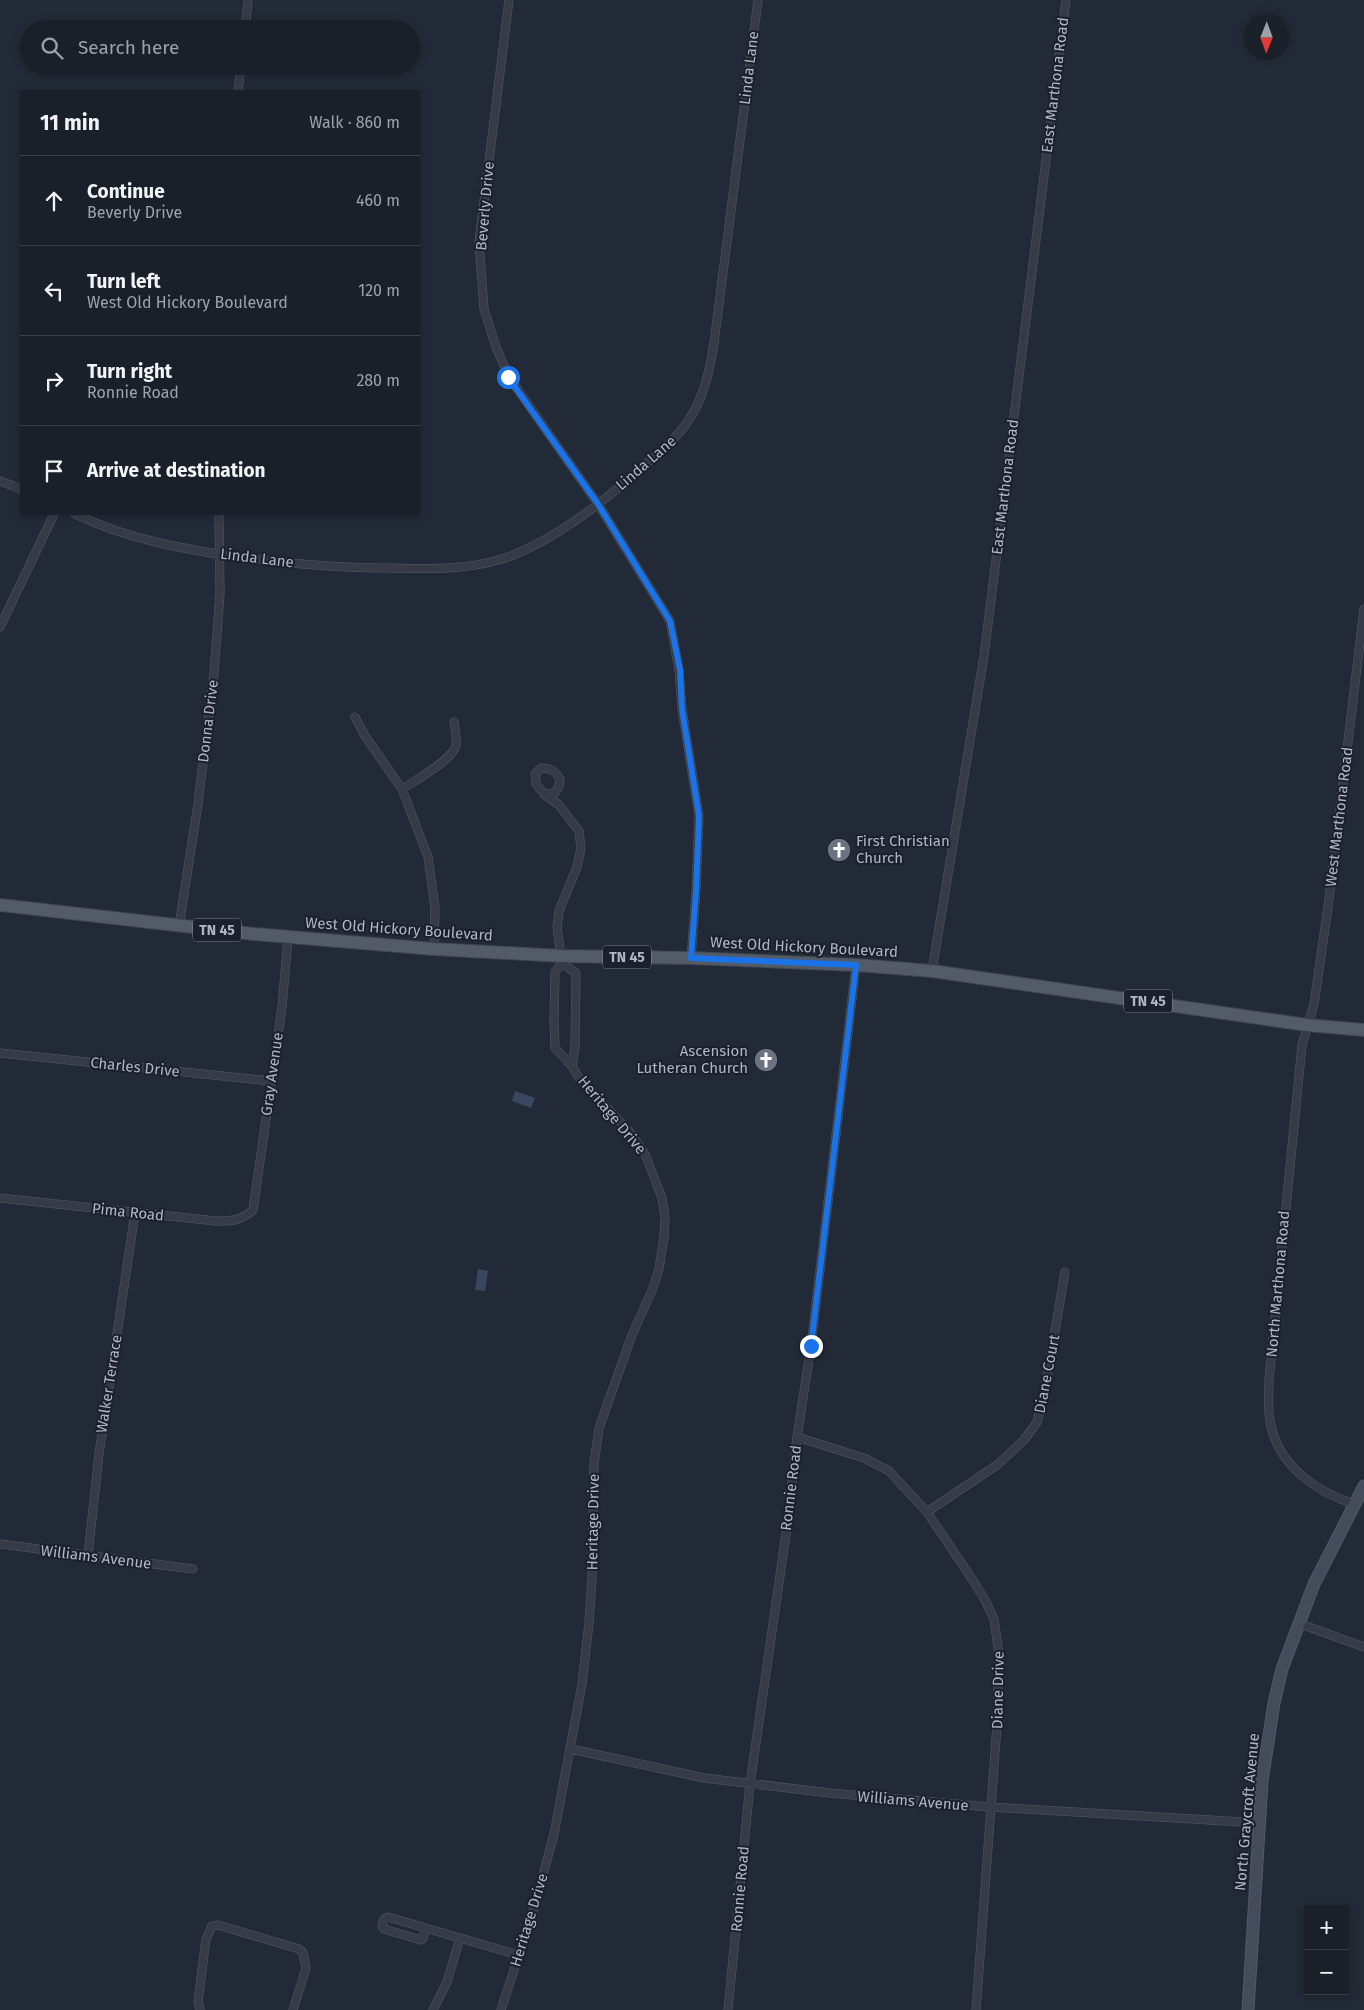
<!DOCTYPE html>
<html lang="en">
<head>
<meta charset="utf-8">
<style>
	body { margin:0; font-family:"Fira Sans",sans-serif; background:#232831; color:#f1f3f6 }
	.controls { position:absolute; right:15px; bottom:15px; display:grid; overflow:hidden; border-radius:0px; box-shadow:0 2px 8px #0003 }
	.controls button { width:45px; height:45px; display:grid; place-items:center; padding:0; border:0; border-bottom:1px solid #383e46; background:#1a2029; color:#f1f3f6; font:25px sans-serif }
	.compass { position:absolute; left:1244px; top:15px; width:45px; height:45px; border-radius:50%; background:#1a2029; box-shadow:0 2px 8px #0003; rotate:181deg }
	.stop { position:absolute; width:15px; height:15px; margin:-11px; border:4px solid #1a73e8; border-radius:50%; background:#fff }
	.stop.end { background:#1a73e8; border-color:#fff; box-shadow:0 1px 5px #0008 }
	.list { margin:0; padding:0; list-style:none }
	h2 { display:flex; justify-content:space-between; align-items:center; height:65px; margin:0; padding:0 20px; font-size:21px }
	h2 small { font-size:16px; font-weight:400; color:#9fa3a8 }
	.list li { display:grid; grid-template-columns:32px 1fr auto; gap:15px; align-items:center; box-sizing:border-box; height:90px; padding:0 20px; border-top:1px solid #383e46 }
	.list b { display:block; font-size:19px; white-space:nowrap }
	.list p { margin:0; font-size:16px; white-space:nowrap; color:#9fa3a8 }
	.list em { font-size:16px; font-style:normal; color:#9fa3a8 }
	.icon { flex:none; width:28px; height:28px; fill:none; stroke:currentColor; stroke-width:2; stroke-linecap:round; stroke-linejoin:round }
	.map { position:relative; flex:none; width:1364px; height:2010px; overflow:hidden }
	.search { position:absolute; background:#1a2029; box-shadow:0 2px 8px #0003; left:20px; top:20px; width:400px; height:55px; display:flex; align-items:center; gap:12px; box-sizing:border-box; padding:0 18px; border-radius:28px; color:#9fa3a8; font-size:19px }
	.panel { position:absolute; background:#1a2029; box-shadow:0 2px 8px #0003; left:20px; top:90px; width:400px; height:425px; border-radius:0px }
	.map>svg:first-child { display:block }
	.water { fill:#38475f }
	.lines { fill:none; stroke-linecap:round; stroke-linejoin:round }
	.street-casing { stroke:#535a65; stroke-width:9 }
	.secondary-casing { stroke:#535a65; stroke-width:13 }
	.primary-casing { stroke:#3f4551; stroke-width:14 }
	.street { stroke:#353c47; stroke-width:8 }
	.secondary { stroke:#444b5a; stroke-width:11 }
	.primary { stroke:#535b67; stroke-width:12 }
	.route { stroke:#1a73e8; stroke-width:6 }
	.labels { text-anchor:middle; stroke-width:4; stroke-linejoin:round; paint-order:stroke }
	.shield { fill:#1b212c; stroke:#838a96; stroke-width:1 }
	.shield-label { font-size:14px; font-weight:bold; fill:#b0b7c4 }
	.street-label { font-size:15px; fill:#b0b7c4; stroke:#1b212c }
	.poi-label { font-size:15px; fill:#b0b7c4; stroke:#1b212c; text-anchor:start }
</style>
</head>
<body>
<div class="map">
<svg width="1364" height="2010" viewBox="0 0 1364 2010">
	<rect width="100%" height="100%" fill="#222a37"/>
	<path class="water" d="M 515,1091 L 535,1098 L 531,1108 L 512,1101 Z
		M 478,1269 L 488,1271 L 485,1291 L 475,1290 Z"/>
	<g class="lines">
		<g class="street-casing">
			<path id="street" d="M 509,0 L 479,242 L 484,309 L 496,347 L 509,377 L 598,504 L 670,621 L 679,670 L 682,709 L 699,816 L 696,891 L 691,958
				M 245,29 L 248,0
				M 238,91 L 241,66
				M 0,481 L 21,489
				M 75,514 C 129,540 187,550 246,558 C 294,564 341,568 389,568 C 426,569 466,570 502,559 C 552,543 607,499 646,464 C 661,451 677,438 688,421 C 704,398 710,369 714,343 L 758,0
				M 0,627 L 54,514
				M 355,717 L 365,736 L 402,789 L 428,857 L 435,908 L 434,949
				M 402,789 C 414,781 453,760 456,745 C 457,739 455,729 454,722
				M 179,926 L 198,804 L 214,673 L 220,594 L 219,514
				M 562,963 L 576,973 L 575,1047 L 572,1066
				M 932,971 L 984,656 L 1066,0
				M 0,1053 L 270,1081
				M 0,1198 L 216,1221 C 233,1221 240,1221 253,1210 L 282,1007 L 288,938
				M 797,1437 L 864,1458 L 889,1471 L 927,1512 L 972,1579 L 985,1600 L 994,1619 L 999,1655 L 997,1725 L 976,2010
				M 1354,1504 C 1317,1492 1280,1467 1271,1426 C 1267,1411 1269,1395 1269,1380 L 1302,1045 L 1314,1004 L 1328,907 L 1364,609
				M 927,1512 L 997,1465 L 1024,1440 L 1037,1422 L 1044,1395 L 1065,1272
				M 0,1544 L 193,1569
				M 88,1555 L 99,1454 L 135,1213
				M 1298,1623 L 1364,1647
				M 571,1749 L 704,1778 L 830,1793 L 990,1807 L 1260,1823
				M 426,1928 L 423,1938 L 421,1940 L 384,1929 L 382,1926 L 384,1919 L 388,1917 L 518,1955
				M 200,2010 L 198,2001 L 206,1939 L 212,1926 L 218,1925 L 299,1949 L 303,1953 L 306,1968 L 293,2010
				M 433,2010 L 447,1982 L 460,1938
				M 501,2010 L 533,1912 L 554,1834 L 582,1684 L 589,1623 L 592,1577 L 594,1464 L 599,1428 L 632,1335 L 653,1288 L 659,1269 L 664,1237 L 665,1216 L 662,1198 L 645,1154 L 629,1131 L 579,1078 L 572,1066 L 555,1048 L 554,1021 L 555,972 L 562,963 L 557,927 L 559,911 L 577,867 L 581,848 L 579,831 L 559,805 L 544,794 L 536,784 L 535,774 L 541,768 C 551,768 555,771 560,779 L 559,786 L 555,793 L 544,794
				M 728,2010 L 750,1784 L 787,1527 L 797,1437 L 811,1346 L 856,965"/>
		</g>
		<g class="secondary-casing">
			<path id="secondary" d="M 1248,2010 L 1262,1781 L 1274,1703 L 1282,1669 L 1314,1584 L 1364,1486"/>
		</g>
		<g class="primary-casing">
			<path id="primary" d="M 0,905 L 254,934 L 434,949 L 562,956 L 691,958 L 856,965 L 932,971 L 1307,1025 L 1364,1030"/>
		</g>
		<use href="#street" class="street"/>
		<use href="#secondary" class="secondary"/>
		<use href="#primary" class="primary"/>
	</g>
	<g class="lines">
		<path class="route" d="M 508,377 L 598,504 L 670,621 L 680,670 L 682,709 L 699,816 L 696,891 L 691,958 L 856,965 L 811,1346"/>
	</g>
	<defs>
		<g id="church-disc" transform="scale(1.25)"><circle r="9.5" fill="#6b7280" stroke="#1b212c"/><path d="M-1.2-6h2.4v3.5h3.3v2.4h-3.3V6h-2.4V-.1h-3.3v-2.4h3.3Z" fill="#fff"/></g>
	</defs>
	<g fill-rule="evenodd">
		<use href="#church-disc" x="839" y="850"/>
		<use href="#church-disc" x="766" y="1060"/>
	</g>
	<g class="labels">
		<g class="shield">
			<rect x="193" y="918.5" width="48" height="23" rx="4"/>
			<rect x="603" y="945.5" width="48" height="23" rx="4"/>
			<rect x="1124" y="989.5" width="48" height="23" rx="4"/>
		</g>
		<g class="shield-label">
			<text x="217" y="935">TN 45</text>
			<text x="627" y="962">TN 45</text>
			<text x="1148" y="1006">TN 45</text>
		</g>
		<g class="street-label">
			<text transform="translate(749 68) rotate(-83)" y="5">Linda Lane</text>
			<text transform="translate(1055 85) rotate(-83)" y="5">East Marthona Road</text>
			<text transform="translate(485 206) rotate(-85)" y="5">Beverly Drive</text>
			<text transform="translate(646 463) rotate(-41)" y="5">Linda Lane</text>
			<text transform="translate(1005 487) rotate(-83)" y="5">East Marthona Road</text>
			<text transform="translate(257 558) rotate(7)" y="5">Linda Lane</text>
			<text transform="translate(208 721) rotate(-83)" y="5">Donna Drive</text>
			<text transform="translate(1339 817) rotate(-83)" y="5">West Marthona Road</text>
			<text transform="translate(399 929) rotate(4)" y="5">West Old Hickory Boulevard</text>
			<text transform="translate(804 947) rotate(3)" y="5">West Old Hickory Boulevard</text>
			<text transform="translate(135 1067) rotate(6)" y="5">Charles Drive</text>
			<text transform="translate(272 1074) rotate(-82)" y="5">Gray Avenue</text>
			<text transform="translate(612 1115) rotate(50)" y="5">Heritage Drive</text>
			<text transform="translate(128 1212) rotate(6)" y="5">Pima Road</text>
			<text transform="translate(1278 1284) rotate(-85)" y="5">North Marthona Road</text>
			<text transform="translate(1047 1374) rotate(-79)" y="5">Diane Court</text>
			<text transform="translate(109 1384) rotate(-81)" y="5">Walker Terrace</text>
			<text transform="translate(791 1488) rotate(-83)" y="5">Ronnie Road</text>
			<text transform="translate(593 1522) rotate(-89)" y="5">Heritage Drive</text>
			<text transform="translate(96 1557) rotate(7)" y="5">Williams Avenue</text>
			<text transform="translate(998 1690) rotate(-89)" y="5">Diane Drive</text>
			<text transform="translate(913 1801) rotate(5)" y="5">Williams Avenue</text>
			<text transform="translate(1247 1812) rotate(-85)" y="5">North Graycroft Avenue</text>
			<text transform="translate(740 1889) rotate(-85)" y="5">Ronnie Road</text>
			<text transform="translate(529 1920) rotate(-73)" y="5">Heritage Drive</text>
		</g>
		<g class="poi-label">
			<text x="856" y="846">First Christian<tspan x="856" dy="17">Church</tspan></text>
			<text x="748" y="1056" text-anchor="end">Ascension<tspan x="748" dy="17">Lutheran Church</tspan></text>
		</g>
	</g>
</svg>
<div class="controls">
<button>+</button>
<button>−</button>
</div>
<svg class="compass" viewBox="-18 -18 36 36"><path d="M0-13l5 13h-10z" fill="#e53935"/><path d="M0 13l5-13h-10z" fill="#9fa3a8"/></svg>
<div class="stop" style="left:508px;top:377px"></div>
<div class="stop end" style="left:811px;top:1346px"></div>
<div class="search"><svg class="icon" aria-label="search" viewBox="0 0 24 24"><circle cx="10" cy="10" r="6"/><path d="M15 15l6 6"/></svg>Search here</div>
<section class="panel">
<h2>11 min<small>Walk · 860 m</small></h2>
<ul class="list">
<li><svg class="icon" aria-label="ahead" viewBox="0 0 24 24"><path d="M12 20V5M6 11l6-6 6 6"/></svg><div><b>Continue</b><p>Beverly Drive</p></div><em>460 m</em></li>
<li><svg class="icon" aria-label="left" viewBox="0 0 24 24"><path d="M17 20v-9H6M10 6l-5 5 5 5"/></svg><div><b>Turn left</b><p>West Old Hickory Boulevard</p></div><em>120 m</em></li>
<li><svg class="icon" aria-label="right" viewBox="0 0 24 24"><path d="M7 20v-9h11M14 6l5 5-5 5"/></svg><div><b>Turn right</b><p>Ronnie Road</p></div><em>280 m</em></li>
<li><svg class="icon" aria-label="arrive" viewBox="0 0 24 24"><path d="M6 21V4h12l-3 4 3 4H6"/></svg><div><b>Arrive at destination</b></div></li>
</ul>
</section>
</div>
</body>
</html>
